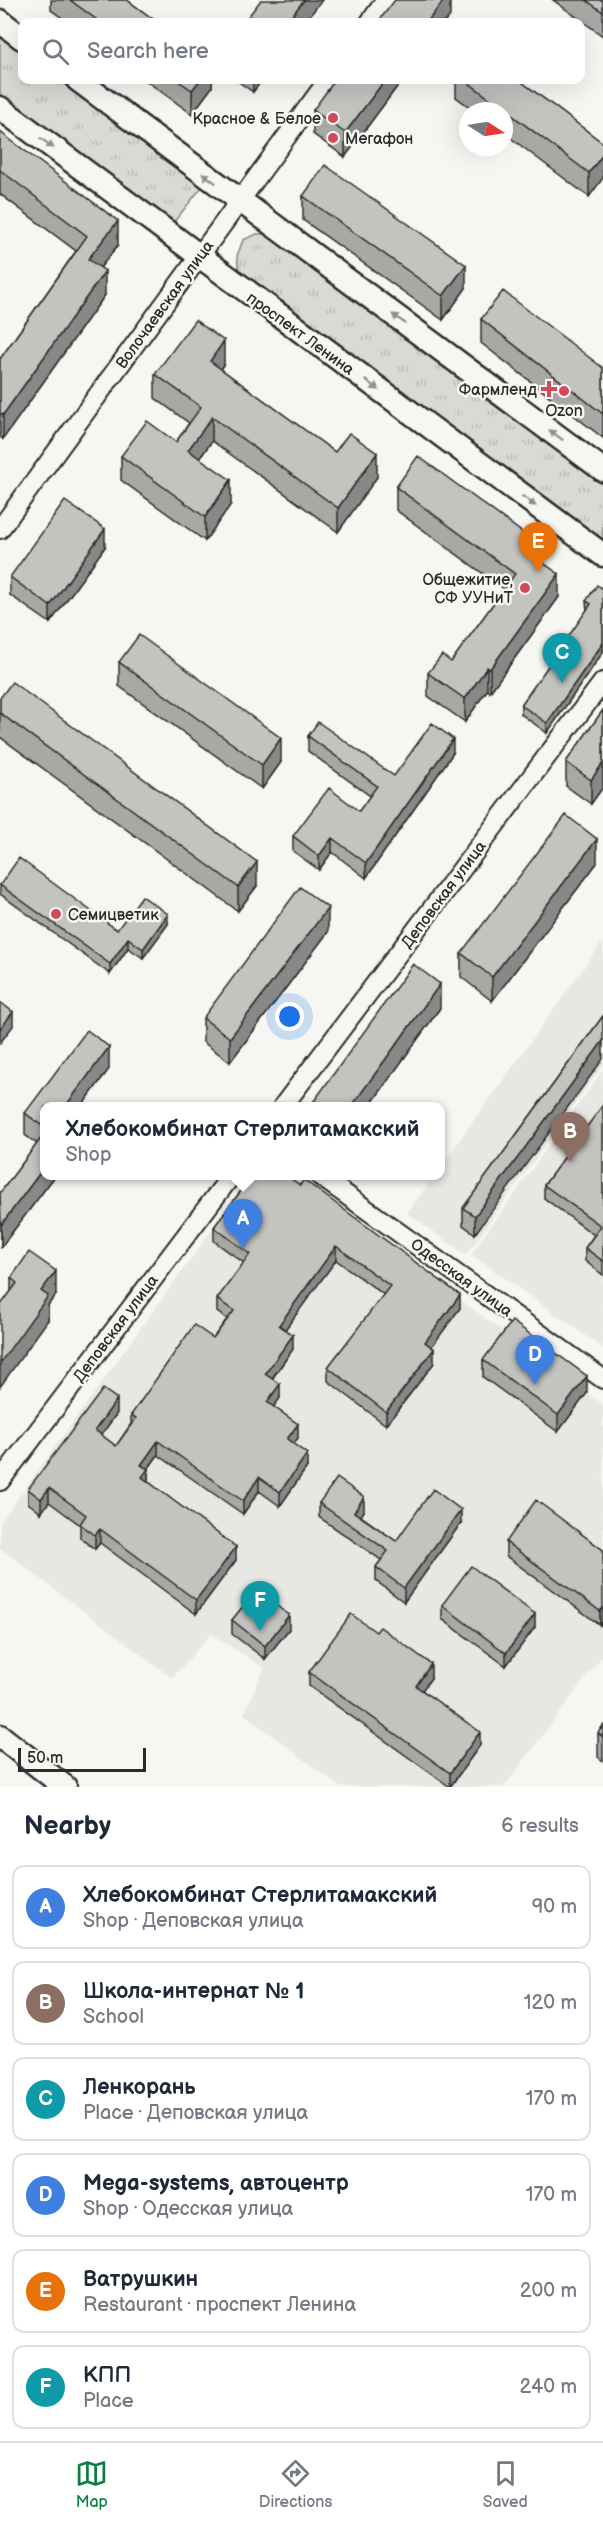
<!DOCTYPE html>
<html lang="en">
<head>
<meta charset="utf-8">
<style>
	body { margin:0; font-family:"Balsamiq Sans",sans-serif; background:#f6f6f7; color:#1f2937 }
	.compass { position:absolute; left:459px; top:102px; width:54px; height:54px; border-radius:50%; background:#fff; box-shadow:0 6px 24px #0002; rotate:102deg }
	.scale { position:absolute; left:18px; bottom:15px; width:128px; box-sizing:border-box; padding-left:6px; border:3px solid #2b2b2b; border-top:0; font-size:16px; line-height:21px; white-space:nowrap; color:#2b2b2b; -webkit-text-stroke:4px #f6f6f2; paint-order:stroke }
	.you { position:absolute; left:290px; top:1017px; width:21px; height:21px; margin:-15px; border:4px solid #fff; border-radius:50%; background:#1a73e8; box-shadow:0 0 0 9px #1a73e833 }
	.badge { display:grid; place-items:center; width:39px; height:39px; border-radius:50%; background:#0b8043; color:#fff; font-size:20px; font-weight:700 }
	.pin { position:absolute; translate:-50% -50px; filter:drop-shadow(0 2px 3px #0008) }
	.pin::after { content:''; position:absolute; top:32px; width:21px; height:18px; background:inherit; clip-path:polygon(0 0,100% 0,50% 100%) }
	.popup { position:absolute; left:40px; top:1102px; width:405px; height:78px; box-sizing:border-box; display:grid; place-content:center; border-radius:12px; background:#fff; filter:drop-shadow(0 2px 4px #0005); font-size:20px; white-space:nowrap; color:#747a83 }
	.popup b { font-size:22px; color:#1f2937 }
	.popup::after { content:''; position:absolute; left:50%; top:100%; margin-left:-12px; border:12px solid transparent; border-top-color:#fff }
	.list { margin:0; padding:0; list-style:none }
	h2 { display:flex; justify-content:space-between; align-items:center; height:78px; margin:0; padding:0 24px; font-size:26px }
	h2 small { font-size:20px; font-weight:400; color:#747a83 }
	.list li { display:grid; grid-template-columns:39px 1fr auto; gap:18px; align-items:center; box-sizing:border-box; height:84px; margin:0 12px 12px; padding:0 12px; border:2px solid #e0e1e3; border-radius:12px }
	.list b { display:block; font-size:22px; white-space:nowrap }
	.list p { margin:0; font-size:20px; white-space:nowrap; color:#747a83 }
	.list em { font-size:20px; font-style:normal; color:#747a83 }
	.icon { flex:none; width:33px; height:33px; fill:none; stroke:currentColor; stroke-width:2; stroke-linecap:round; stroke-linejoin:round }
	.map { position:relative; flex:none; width:603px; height:1787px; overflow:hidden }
	.search { position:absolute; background:#fff; box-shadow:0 6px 24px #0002; left:18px; right:18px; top:18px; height:66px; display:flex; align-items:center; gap:15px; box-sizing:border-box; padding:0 21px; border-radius:12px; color:#747a83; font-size:22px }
	.sheet { height:654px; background:#fff }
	nav { display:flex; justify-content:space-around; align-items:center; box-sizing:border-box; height:84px; border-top:2px solid #e0e1e3; background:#fff; font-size:16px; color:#747a83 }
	nav a { display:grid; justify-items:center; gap:3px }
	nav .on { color:#0b8043 }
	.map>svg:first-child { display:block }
	.built { fill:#e7e7e3 }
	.grass { fill:url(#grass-tufts); stroke:#828280; stroke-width:1.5 }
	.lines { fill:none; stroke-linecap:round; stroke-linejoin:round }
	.minor-casing { stroke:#2b2b2b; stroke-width:22 }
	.major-casing { stroke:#2b2b2b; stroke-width:27 }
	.minor { stroke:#f6f6f2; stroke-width:18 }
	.major { stroke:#f6f6f2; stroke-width:22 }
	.wall { fill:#a8a8a5; stroke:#2b2b2b; stroke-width:1.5 }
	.shaded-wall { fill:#888886; stroke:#2b2b2b; stroke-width:1.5 }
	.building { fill:#c3c3c0; stroke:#2b2b2b; stroke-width:1.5 }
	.oneway { fill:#90908e }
	.poi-dot { fill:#d1495b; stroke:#f6f6f2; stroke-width:2 }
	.labels { text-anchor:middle; stroke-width:5; stroke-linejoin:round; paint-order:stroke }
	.poi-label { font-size:16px; fill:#2b2b2b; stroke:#f6f6f2; text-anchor:end }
	.street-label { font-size:16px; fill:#2b2b2b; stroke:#f6f6f2 }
</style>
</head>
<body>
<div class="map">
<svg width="603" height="1787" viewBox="0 0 603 1787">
	<defs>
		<pattern id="grass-tufts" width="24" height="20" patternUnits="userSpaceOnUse" patternTransform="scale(1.5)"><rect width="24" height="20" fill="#d9d9d5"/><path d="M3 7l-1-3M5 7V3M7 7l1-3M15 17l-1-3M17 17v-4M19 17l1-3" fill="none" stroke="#babab7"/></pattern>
	</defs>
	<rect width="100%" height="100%" fill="#f6f6f2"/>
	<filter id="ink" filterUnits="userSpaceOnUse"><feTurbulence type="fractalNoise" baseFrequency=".0167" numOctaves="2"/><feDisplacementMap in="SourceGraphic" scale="12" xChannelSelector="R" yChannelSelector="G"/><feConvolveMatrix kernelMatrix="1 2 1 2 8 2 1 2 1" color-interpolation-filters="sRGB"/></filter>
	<g filter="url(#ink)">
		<path class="built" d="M 603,941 L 603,1065 L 466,1255 L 407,1213 L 434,1176 L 441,1176 L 441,1166 Z
			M 603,1070 L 603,1348 L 471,1254 Z
			M 251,1176 L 292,1176 L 603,1405 L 603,1655 L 504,1787 L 340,1787 L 244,1714 L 264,1668 L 211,1634 L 172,1678 L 0,1548 L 0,1523 Z"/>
		<path class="grass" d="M 0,30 L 22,47 L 22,80 L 67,80 L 206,182 L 173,223 L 0,94 Z
			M 257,234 L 268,234 L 603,485 L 603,539 L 239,271 L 237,256 L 243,240 Z"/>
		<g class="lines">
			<g class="minor-casing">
				<path id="minor" d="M 370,22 L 386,0
					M 0,529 L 328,80
					M 283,1106 L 603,682
					M 320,1176 L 603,1379
					M 0,1481 L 231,1176"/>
			</g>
			<g class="major-casing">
				<path id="major" d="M 0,21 L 22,38
					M 78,80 L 603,470
					M 0,108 L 603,555
					M 0,1736 L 65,1787"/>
			</g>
			<use href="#minor" class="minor"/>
			<use href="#major" class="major"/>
		</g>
		<path class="wall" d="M 51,0 L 127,0 L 157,22 L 68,22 L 51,10 Z
			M 553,0 L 603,0 L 603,36 Z
			M 145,80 L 212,80 L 212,87 L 192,114 Z
			M 236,80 L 262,80 L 253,92 Z
			M 402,80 L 345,157 L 313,134 L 313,110 Z
			M 456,80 L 519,80 L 603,143 L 589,197 L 504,133 L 504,111 L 475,111 L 456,97 Z
			M 0,132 L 118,245 L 100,268 L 105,295 L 3,439 L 0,437 L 0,359 L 76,251 L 0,194 Z
			M 303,196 L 466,288 L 443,320 L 303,220 Z
			M 481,319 L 603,368 L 603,438 L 481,343 Z
			M 224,365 L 221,369 L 335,452 L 377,477 L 338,532 L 212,441 L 200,458 L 231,504 L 205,541 L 121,480 L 121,456 L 176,442 L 189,423 L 155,398 L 155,374 Z
			M 396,487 L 542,562 L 559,597 L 490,692 L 487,690 L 465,722 L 428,696 L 428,673 L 451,662 L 504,589 L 396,510 Z
			M 105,547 L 50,623 L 10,595 L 10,577 Z
			M 603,589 L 603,652 L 547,733 L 521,714 L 521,705 L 587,611 L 586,601 Z
			M 119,662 L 281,762 L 262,789 L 119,686 Z
			M 0,698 L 257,886 L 238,911 L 0,737 Z
			M 603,710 L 603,787 L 591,804 L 566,786 L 566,762 Z
			M 308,736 L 394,776 L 453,753 L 366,878 L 332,852 L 319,870 L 293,851 L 293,836 L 359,811 L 370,796 L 308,751 Z
			M 597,863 L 492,1001 L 461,977 L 461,953 Z
			M 0,884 L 117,930 L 168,924 L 143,958 L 128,948 L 110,974 L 0,894 Z
			M 328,932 L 230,1062 L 203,1042 L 203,1018 Z
			M 440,1008 L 369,1107 L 314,1107 L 314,1101 Z
			M 603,1016 L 475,1234 L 463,1225 L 463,1208 Z
			M 109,1069 L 81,1107 L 45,1107 L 45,1176 L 55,1176 L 1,1247 L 0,1193 L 37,1144 L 25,1135 L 25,1113 Z
			M 603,1105 L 603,1275 L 585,1261 L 585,1248 L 594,1235 L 544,1198 L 544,1185 Z
			M 252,1176 L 460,1308 L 431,1347 L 434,1363 L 386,1425 L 328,1381 L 328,1367 L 384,1295 L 336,1260 L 285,1329 L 293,1349 L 272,1379 L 280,1398 L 273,1407 L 298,1438 L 293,1444 L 307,1467 L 280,1506 L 259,1491 L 243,1514 L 158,1455 L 148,1469 L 148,1481 L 236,1560 L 196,1614 L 100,1543 L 95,1549 L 80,1538 L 80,1525 L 49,1502 L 41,1513 L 28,1503 L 28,1489 L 117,1413 L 101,1435 L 116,1446 L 131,1424 L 131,1415 L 213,1338 L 227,1319 L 217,1312 L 217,1299 L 244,1263 L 214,1241 L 214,1227 Z
			M 11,1278 L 56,1295 L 48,1305 L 48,1320 L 11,1291 Z
			M 483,1360 L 587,1393 L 558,1432 L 483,1377 Z
			M 319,1503 L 364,1511 L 361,1516 L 396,1541 L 461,1523 L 404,1602 L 376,1581 L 376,1567 L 381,1560 L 319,1517 Z
			M 506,1542 L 603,1550 L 600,1625 L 506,1556 Z
			M 442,1605 L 535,1627 L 506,1666 L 442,1619 Z
			M 232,1620 L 289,1629 L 265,1659 L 232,1634 Z
			M 309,1672 L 431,1678 L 422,1690 L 480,1745 L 450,1787 L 309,1686 Z
			M 603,1726 L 603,1761 L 598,1757 L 598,1733 Z"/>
		<path class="shaded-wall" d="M 304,0 L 322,0 L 305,22 L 287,22 Z
			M 444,0 L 450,0 L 450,16 L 445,22 L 427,22 Z
			M 200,80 L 212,80 L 212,87 L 192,114 L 192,90 Z
			M 253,80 L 262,80 L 253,92 Z
			M 385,80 L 402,80 L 345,157 L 345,133 Z
			M 603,154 L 603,178 L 589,197 L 589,173 Z
			M 118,221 L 118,245 L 88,283 L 88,259 Z
			M 466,265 L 466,288 L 443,320 L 443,296 Z
			M 105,271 L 105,295 L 3,439 L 3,415 Z
			M 224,341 L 224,365 L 210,385 L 210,361 Z
			M 212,417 L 212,441 L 188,474 L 188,450 Z
			M 377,453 L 377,477 L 338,532 L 338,508 Z
			M 231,480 L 231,504 L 205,541 L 205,517 Z
			M 105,529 L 105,547 L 50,623 L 50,606 Z
			M 542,547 L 542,569 L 535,557 Z
			M 559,574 L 559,597 L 490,692 L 490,669 Z
			M 603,643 L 603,652 L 547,733 L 547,723 Z
			M 487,667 L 487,690 L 465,722 L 465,699 Z
			M 281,738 L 281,762 L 262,789 L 262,765 Z
			M 453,739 L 453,753 L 366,878 L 366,863 Z
			M 603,763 L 603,787 L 591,804 L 591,780 Z
			M 332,838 L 332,852 L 319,870 L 319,856 Z
			M 597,839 L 597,863 L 492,1001 L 492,977 Z
			M 257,862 L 257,886 L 238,911 L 238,887 Z
			M 328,908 L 328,932 L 230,1062 L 230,1038 Z
			M 168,914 L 168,924 L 143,958 L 143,949 Z
			M 128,938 L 128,948 L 110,974 L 110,964 Z
			M 440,984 L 440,1008 L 369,1107 L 351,1107 Z
			M 13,1012 L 13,1026 L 0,1043 L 0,1029 Z
			M 603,1041 L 603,1059 L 475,1234 L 475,1216 Z
			M 109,1047 L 109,1069 L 81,1107 L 65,1107 Z
			M 45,1166 L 45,1176 L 55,1176 L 1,1247 L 1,1225 Z
			M 336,1246 L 336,1260 L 279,1338 L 279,1325 Z
			M 56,1271 L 56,1295 L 48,1305 L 48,1320 L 0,1387 L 0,1363 L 41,1291 Z
			M 460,1295 L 460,1308 L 425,1356 L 425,1342 Z
			M 293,1335 L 293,1349 L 265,1388 L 265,1374 Z
			M 434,1349 L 434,1363 L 386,1425 L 386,1412 Z
			M 587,1376 L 587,1393 L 558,1432 L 558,1415 Z
			M 280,1384 L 280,1398 L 267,1416 L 267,1402 Z
			M 117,1399 L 117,1413 L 95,1444 L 95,1430 Z
			M 298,1424 L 298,1438 L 287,1453 L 287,1439 Z
			M 158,1441 L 158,1455 L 147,1470 L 148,1469 L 148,1483 L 142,1491 L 141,1465 Z
			M 307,1454 L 307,1467 L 280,1506 L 280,1492 Z
			M 259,1477 L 259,1491 L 243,1514 L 243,1501 Z
			M 49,1488 L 49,1502 L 41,1513 L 41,1499 Z
			M 364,1497 L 364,1511 L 354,1526 L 354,1512 Z
			M 461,1510 L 461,1523 L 404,1602 L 404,1588 Z
			M 100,1529 L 100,1543 L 95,1549 L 95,1535 Z
			M 236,1547 L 236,1560 L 196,1614 L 196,1600 Z
			M 603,1608 L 603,1621 L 600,1625 L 600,1611 Z
			M 535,1614 L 535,1627 L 506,1666 L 506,1653 Z
			M 289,1615 L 289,1629 L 265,1659 L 265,1646 Z
			M 431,1664 L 431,1678 L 416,1699 L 416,1686 Z
			M 480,1732 L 480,1745 L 450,1787 L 450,1773 Z"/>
		<path class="building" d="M 70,0 L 127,0 L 157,22 L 100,22 Z
			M 261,0 L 304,0 L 287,22 L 244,22 Z
			M 395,0 L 444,0 L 427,22 L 378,22 Z
			M 586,0 L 603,0 L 603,12 Z
			M 177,80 L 200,80 L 192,90 Z
			M 335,80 L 385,80 L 345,133 L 313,110 Z
			M 465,80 L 519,80 L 603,143 L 603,154 L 589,173 Z
			M 0,132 L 118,221 L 88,259 L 105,271 L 3,415 L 0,413 L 0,359 L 87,236 L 0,170 Z
			M 325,165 L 466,265 L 443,296 L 303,196 Z
			M 503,291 L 603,368 L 603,414 L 481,319 Z
			M 195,320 L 224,341 L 210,361 L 335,452 L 349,433 L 377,453 L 338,508 L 212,417 L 188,450 L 231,480 L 205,517 L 121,456 L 147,421 L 176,442 L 201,407 L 155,374 Z
			M 418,456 L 542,547 L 535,557 L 559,574 L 490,669 L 487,667 L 465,699 L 428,673 L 442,655 L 451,662 L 515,574 L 396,487 Z
			M 65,501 L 105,529 L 50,606 L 10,577 Z
			M 597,585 L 603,589 L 603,643 L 547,723 L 521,705 L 591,604 L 586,601 Z
			M 139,635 L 281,738 L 262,765 L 119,662 Z
			M 12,682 L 257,862 L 238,887 L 0,713 L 0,698 Z
			M 603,710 L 603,763 L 591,780 L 566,762 Z
			M 318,722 L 394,776 L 432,723 L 453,739 L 366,863 L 332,838 L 319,856 L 293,836 L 329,788 L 359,811 L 377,786 L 308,736 Z
			M 566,815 L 597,839 L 492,977 L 461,953 Z
			M 19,858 L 117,930 L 142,896 L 168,914 L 143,949 L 128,938 L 110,964 L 0,885 Z
			M 300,887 L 328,908 L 230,1038 L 203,1018 Z
			M 413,964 L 440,984 L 351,1107 L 322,1107 L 314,1101 Z
			M 0,1002 L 13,1012 L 0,1029 Z
			M 603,1016 L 603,1041 L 475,1216 L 463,1208 Z
			M 87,1030 L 109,1047 L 65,1107 L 45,1107 L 45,1128 L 25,1113 Z
			M 603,1105 L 603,1261 L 585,1248 L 601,1226 L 544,1185 Z
			M 45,1133 L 45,1166 L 1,1225 L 0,1193 Z
			M 252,1176 L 287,1176 L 300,1185 L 304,1180 L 460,1295 L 425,1342 L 434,1349 L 386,1412 L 328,1367 L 390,1286 L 336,1246 L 279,1325 L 293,1335 L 265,1374 L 280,1384 L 267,1402 L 298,1424 L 287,1439 L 307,1454 L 280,1492 L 259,1477 L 243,1501 L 158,1441 L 141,1465 L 148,1469 L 142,1477 L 236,1547 L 196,1600 L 100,1529 L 95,1535 L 80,1524 L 86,1515 L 49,1488 L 41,1499 L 28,1489 L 103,1389 L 117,1399 L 95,1430 L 116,1446 L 136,1418 L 131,1415 L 194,1325 L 213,1338 L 234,1311 L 217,1299 L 250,1254 L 214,1227 Z
			M 29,1252 L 56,1271 L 41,1291 L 48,1296 L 0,1363 L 0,1306 L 17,1283 L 11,1278 Z
			M 512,1321 L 587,1376 L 558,1415 L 483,1360 Z
			M 337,1478 L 364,1497 L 354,1512 L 396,1541 L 433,1489 L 461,1510 L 404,1588 L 376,1567 L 388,1551 L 319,1503 Z
			M 536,1500 L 603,1550 L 603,1608 L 600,1611 L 506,1542 Z
			M 471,1566 L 535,1614 L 506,1653 L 442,1605 Z
			M 256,1590 L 289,1615 L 265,1646 L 232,1620 Z
			M 351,1614 L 376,1632 L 380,1627 L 431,1664 L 416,1686 L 480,1732 L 450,1773 L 309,1672 Z
			M 603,1726 L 603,1737 L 598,1733 Z"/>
		<defs><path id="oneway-solid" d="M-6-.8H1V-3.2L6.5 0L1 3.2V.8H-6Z" transform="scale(1.5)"/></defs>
		<g class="oneway">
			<use href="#oneway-solid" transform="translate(47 143) rotate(37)"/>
			<use href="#oneway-solid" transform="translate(209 178) rotate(-143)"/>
			<use href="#oneway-solid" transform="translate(399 319) rotate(-144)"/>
			<use href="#oneway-solid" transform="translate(372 385) rotate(36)"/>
			<use href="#oneway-solid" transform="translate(556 435) rotate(-144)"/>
			<use href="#oneway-solid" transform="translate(529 501) rotate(36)"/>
		</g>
	</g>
	<g class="poi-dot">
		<circle cx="333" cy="118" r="6"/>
		<circle cx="333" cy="138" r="6"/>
		<path d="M546 380h6v6h6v6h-6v6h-6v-6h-6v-6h6z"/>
		<circle cx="564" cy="391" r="6"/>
		<circle cx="525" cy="588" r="6"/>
		<circle cx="56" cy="914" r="6"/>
	</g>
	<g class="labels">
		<g class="poi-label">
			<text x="321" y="124">Красное &amp; Белое</text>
			<text x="345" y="144" text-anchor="start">Мегафон</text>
			<text x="537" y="395">Фармленд</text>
			<text x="564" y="416" text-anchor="middle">Ozon</text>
			<text x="513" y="585">Общежитие,<tspan x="513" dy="18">СФ УУНиТ</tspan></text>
			<text x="68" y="920" text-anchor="start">Семицветик</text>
		</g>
		<g class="street-label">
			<text transform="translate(164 304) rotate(-54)" y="6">Волочаевская улица</text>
			<text transform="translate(301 333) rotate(36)" y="6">проспект Ленина</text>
			<text transform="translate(443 894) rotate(-53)" y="6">Деповская улица</text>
			<text transform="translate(462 1277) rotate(36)" y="6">Одесская улица</text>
			<text transform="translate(115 1328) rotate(-53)" y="6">Деповская улица</text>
		</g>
	</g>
</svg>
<svg class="compass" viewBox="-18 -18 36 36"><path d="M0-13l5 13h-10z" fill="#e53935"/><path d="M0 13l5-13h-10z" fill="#747a83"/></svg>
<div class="scale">50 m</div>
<div class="you"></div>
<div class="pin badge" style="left:243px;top:1249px;background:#3f7fe0">A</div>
<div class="popup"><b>Хлебокомбинат Стерлитамакский</b>Shop</div>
<div class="pin badge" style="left:570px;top:1162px;background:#8d6e63">B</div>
<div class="pin badge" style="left:562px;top:683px;background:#0f9aa8">C</div>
<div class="pin badge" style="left:535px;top:1385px;background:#3f7fe0">D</div>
<div class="pin badge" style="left:538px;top:572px;background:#e8710a">E</div>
<div class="pin badge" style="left:260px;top:1631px;background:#0f9aa8">F</div>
<div class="search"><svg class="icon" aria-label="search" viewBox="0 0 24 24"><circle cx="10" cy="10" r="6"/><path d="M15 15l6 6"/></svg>Search here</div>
</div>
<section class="sheet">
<h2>Nearby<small>6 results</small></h2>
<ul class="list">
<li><span class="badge" style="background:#3f7fe0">A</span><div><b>Хлебокомбинат Стерлитамакский</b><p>Shop · Деповская улица</p></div><em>90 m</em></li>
<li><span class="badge" style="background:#8d6e63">B</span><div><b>Школа-интернат № 1</b><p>School</p></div><em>120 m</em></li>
<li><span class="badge" style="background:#0f9aa8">C</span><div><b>Ленкорань</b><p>Place · Деповская улица</p></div><em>170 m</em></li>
<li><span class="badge" style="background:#3f7fe0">D</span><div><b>Mega-systems, автоцентр</b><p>Shop · Одесская улица</p></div><em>170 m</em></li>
<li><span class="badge" style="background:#e8710a">E</span><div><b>Ватрушкин</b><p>Restaurant · проспект Ленина</p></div><em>200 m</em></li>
<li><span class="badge" style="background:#0f9aa8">F</span><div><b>КПП</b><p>Place</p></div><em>240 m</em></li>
</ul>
</section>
<nav>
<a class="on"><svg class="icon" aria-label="map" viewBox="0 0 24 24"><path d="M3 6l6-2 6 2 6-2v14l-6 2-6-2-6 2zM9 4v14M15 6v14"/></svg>Map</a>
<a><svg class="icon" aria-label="directions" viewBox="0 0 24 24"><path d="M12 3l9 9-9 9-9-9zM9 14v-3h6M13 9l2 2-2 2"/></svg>Directions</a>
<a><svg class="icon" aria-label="saved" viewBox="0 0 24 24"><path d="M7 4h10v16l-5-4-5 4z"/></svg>Saved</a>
</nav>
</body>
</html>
